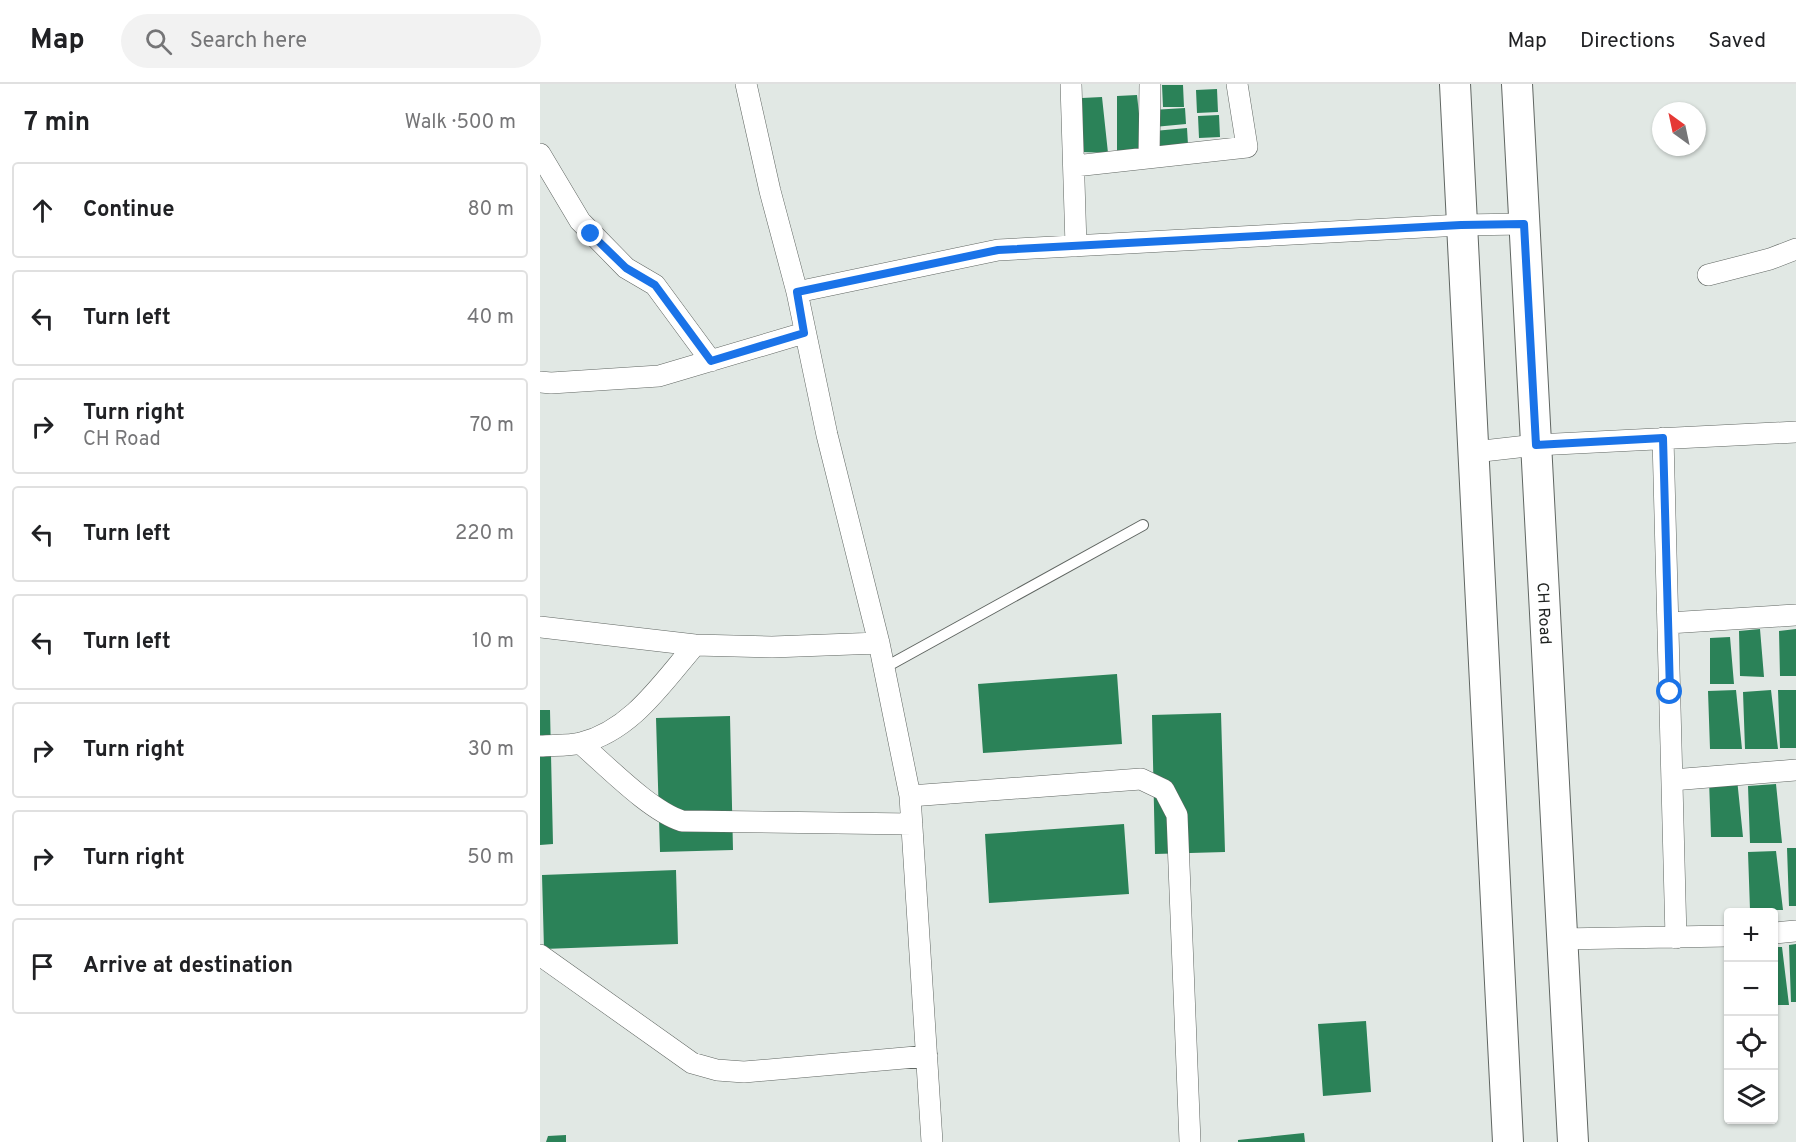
<!DOCTYPE html>
<html lang="en">
<head>
<meta charset="utf-8">
<style>
	body { margin:0; font-family:Overpass,sans-serif; background:#f2f2f2; color:#202124 }
	.controls { position:absolute; right:18px; bottom:18px; display:grid; overflow:hidden; border-radius:6px; box-shadow:0 2px 4px #0004 }
	.controls button { width:54px; height:54px; display:grid; place-items:center; padding:0; border:0; border-bottom:2px solid #e0e0e0; background:#fff; color:#202124; font:30px sans-serif }
	.compass { position:absolute; left:1112px; top:18px; width:54px; height:54px; border-radius:50%; background:#fff; box-shadow:0 2px 4px #0004; rotate:327deg }
	.stop { position:absolute; width:18px; height:18px; margin:-14px; border:4px solid #1a73e8; border-radius:50%; background:#fff }
	.stop.end { background:#1a73e8; border-color:#fff; box-shadow:0 2px 6px #0008 }
	.list { margin:0; padding:0; list-style:none }
	h2 { display:flex; justify-content:space-between; align-items:center; height:78px; margin:0; padding:0 24px; font-size:26px }
	h2 small { font-size:20px; font-weight:400; color:#757577 }
	.list li { display:grid; grid-template-columns:39px 1fr auto; gap:18px; align-items:center; box-sizing:border-box; height:96px; margin:0 12px 12px; padding:0 12px; border:2px solid #e0e0e0; border-radius:6px }
	.list b { display:block; font-size:22px; white-space:nowrap }
	.list p { margin:0; font-size:20px; white-space:nowrap; color:#757577 }
	.list em { font-size:20px; font-style:normal; color:#757577 }
	.icon { flex:none; width:33px; height:33px; fill:none; stroke:currentColor; stroke-width:2; stroke-linecap:round; stroke-linejoin:round }
	.map { position:relative; flex:none; width:1256px; height:1058px; overflow:hidden }
	header { display:flex; align-items:center; gap:36px; box-sizing:border-box; height:84px; padding:0 30px; background:#fff; border-bottom:2px solid #e0e0e0 }
	header strong { font-size:28px }
	nav { display:flex; gap:33px; margin-inline-start:auto; font-size:21px }
	.search { width:420px; height:54px; background:#f2f2f2; display:flex; align-items:center; gap:15px; box-sizing:border-box; padding:0 21px; border-radius:33px; color:#757577; font-size:22px }
	main { display:flex }
	aside { flex:1; background:#fff }
	.map>svg:first-child { display:block }
	.building { fill:#2b8258 }
	.lines { fill:none; stroke-linecap:round; stroke-linejoin:round }
	.lane-casing { stroke:#606662; stroke-width:12 }
	.street-casing { stroke:#606662; stroke-width:22 }
	.secondary-casing { stroke:#606662; stroke-width:32 }
	.lane { stroke:#fff; stroke-width:10 }
	.street { stroke:#fff; stroke-width:21 }
	.secondary { stroke:#fff; stroke-width:30 }
	.route { stroke:#1a73e8; stroke-width:8 }
	.labels { text-anchor:middle; stroke-width:4.5; stroke-linejoin:round; paint-order:stroke }
	.street-label { font-size:16px; fill:#202321; stroke:#fff }
</style>
</head>
<body>
<header>
<strong>Map</strong>
<div class="search"><svg class="icon" aria-label="search" viewBox="0 0 24 24"><circle cx="10" cy="10" r="6"/><path d="M15 15l6 6"/></svg>Search here</div>
<nav><a>Map</a><a>Directions</a><a>Saved</a></nav>
</header>
<main>
<aside>
<h2>7 min<small>Walk · 500 m</small></h2>
<ul class="list">
<li><svg class="icon" aria-label="ahead" viewBox="0 0 24 24"><path d="M12 20V5M6 11l6-6 6 6"/></svg><div><b>Continue</b></div><em>80 m</em></li>
<li><svg class="icon" aria-label="left" viewBox="0 0 24 24"><path d="M17 20v-9H6M10 6l-5 5 5 5"/></svg><div><b>Turn left</b></div><em>40 m</em></li>
<li><svg class="icon" aria-label="right" viewBox="0 0 24 24"><path d="M7 20v-9h11M14 6l5 5-5 5"/></svg><div><b>Turn right</b><p>CH Road</p></div><em>70 m</em></li>
<li><svg class="icon" aria-label="left" viewBox="0 0 24 24"><path d="M17 20v-9H6M10 6l-5 5 5 5"/></svg><div><b>Turn left</b></div><em>220 m</em></li>
<li><svg class="icon" aria-label="left" viewBox="0 0 24 24"><path d="M17 20v-9H6M10 6l-5 5 5 5"/></svg><div><b>Turn left</b></div><em>10 m</em></li>
<li><svg class="icon" aria-label="right" viewBox="0 0 24 24"><path d="M7 20v-9h11M14 6l5 5-5 5"/></svg><div><b>Turn right</b></div><em>30 m</em></li>
<li><svg class="icon" aria-label="right" viewBox="0 0 24 24"><path d="M7 20v-9h11M14 6l5 5-5 5"/></svg><div><b>Turn right</b></div><em>50 m</em></li>
<li><svg class="icon" aria-label="arrive" viewBox="0 0 24 24"><path d="M6 21V4h12l-3 4 3 4H6"/></svg><div><b>Arrive at destination</b></div></li>
</ul>
</aside>
<div class="map">
<svg width="1256" height="1058" viewBox="0 0 1256 1058">
	<rect width="100%" height="100%" fill="#e1e8e4"/>
	<path class="building" d="M 622,1 L 643,1 L 644,23 L 623,23 Z
		M 677,5 L 678,28 L 657,29 L 656,6 Z
		M 597,11 L 603,67 L 577,67 L 577,12 Z
		M 562,13 L 568,69 L 542,68 L 542,14 Z
		M 645,24 L 646,40 L 614,43 L 612,26 Z
		M 679,31 L 680,53 L 659,54 L 658,32 Z
		M 647,44 L 648,61 L 616,64 L 614,47 Z
		M 1220,545 L 1224,593 L 1200,592 L 1199,547 Z
		M 1256,545 L 1256,592 L 1240,592 L 1239,547 Z
		M 1190,553 L 1194,600 L 1170,600 L 1170,554 Z
		M 577,590 L 582,660 L 443,669 L 438,600 Z
		M 1196,606 L 1202,665 L 1170,665 L 1168,607 Z
		M 1231,606 L 1238,665 L 1205,665 L 1203,608 Z
		M 1238,606 L 1256,606 L 1256,664 L 1240,664 Z
		M 0,626 L 10,626 L 13,760 L 0,761 Z
		M 681,629 L 685,768 L 615,770 L 612,631 Z
		M 190,632 L 193,766 L 120,768 L 116,634 Z
		M 1197,695 L 1203,753 L 1171,753 L 1169,696 Z
		M 1236,700 L 1242,759 L 1210,759 L 1208,702 Z
		M 584,740 L 589,810 L 449,819 L 445,750 Z
		M 1247,764 L 1256,764 L 1256,822 L 1249,822 Z
		M 1236,767 L 1243,826 L 1210,826 L 1208,768 Z
		M 136,786 L 138,860 L 4,865 L 2,791 Z
		M 1256,860 L 1256,918 L 1251,918 L 1249,861 Z
		M 1234,863 L 1242,863 L 1249,921 L 1234,921 Z
		M 826,937 L 831,1008 L 783,1012 L 778,940 Z
		M 764,1049 L 765,1058 L 698,1058 L 698,1056 Z
		M 26,1051 L 26,1058 L 6,1058 L 8,1052 Z"/>
	<g class="lines">
		<g class="lane-casing">
			<path id="lane" d="M 344,584 L 603,441"/>
		</g>
		<g class="street-casing">
			<path id="street" d="M 206,0 L 230,107 L 257,208 L 287,351 L 339,559 L 370,712 L 392,1058
				M 531,0 L 536,162
				M 0,70 L 40,137 L 86,184 L 115,201 L 171,277
				M 609,73 L 610,0
				M 535,82 L 707,63 L 697,0
				M 1168,191 L 1230,175 L 1256,165
				M 257,208 L 458,166 L 921,141 L 984,140
				M 0,298 L 11,299 L 119,292 L 264,249
				M 1123,354 L 1136,854
				M 934,368 L 996,361 L 1256,348
				M 1128,539 L 1256,531
				M 0,543 L 155,561 L 232,563 L 339,559
				M 40,659 C 67,682 110,727 142,737 L 372,740
				M 0,662 C 13,661 29,662 41,659 C 92,646 122,599 155,561
				M 1132,696 L 1256,686
				M 370,712 L 601,695 L 624,706 L 637,731 L 650,1058
				M 1234,849 L 1256,847
				M 1021,855 L 1188,852
				M 0,871 L 152,979 L 177,986 L 204,988 L 387,972"/>
		</g>
		<g class="secondary-casing">
			<g id="secondary">
				<path d="M 915,0 L 968,1058"/>
				<path id="s1" d="M 977,0 L 1033,1058"/>
			</g>
		</g>
		<use href="#lane" class="lane"/>
		<use href="#street" class="street"/>
		<use href="#secondary" class="secondary"/>
	</g>
	<g class="lines">
		<path class="route" d="M 51,150 L 86,184 L 115,201 L 171,277 L 264,249 L 257,208 L 458,166 L 921,141 L 984,140 L 996,361 L 1123,354 L 1130,608"/>
	</g>
	<g class="labels">
		<g class="street-label">
			<text dy="6" stroke="none"><textPath href="#s1" startOffset="530">CH Road</textPath></text>
		</g>
	</g>
</svg>
<div class="controls">
<button>+</button>
<button>−</button>
<button><svg class="icon" aria-label="locate" viewBox="0 0 24 24"><circle cx="12" cy="12" r="6"/><path d="M12 2v4M12 18v4M2 12h4M18 12h4"/></svg></button>
<button><svg class="icon" aria-label="layers" viewBox="0 0 24 24"><path d="M12 4l9 5-9 5-9-5zM3 14l9 5 9-5"/></svg></button>
</div>
<svg class="compass" viewBox="-18 -18 36 36"><path d="M0-13l5 13h-10z" fill="#e53935"/><path d="M0 13l5-13h-10z" fill="#757577"/></svg>
<div class="stop" style="left:1130px;top:608px"></div>
<div class="stop end" style="left:51px;top:150px"></div>
</div>
</main>
</body>
</html>
